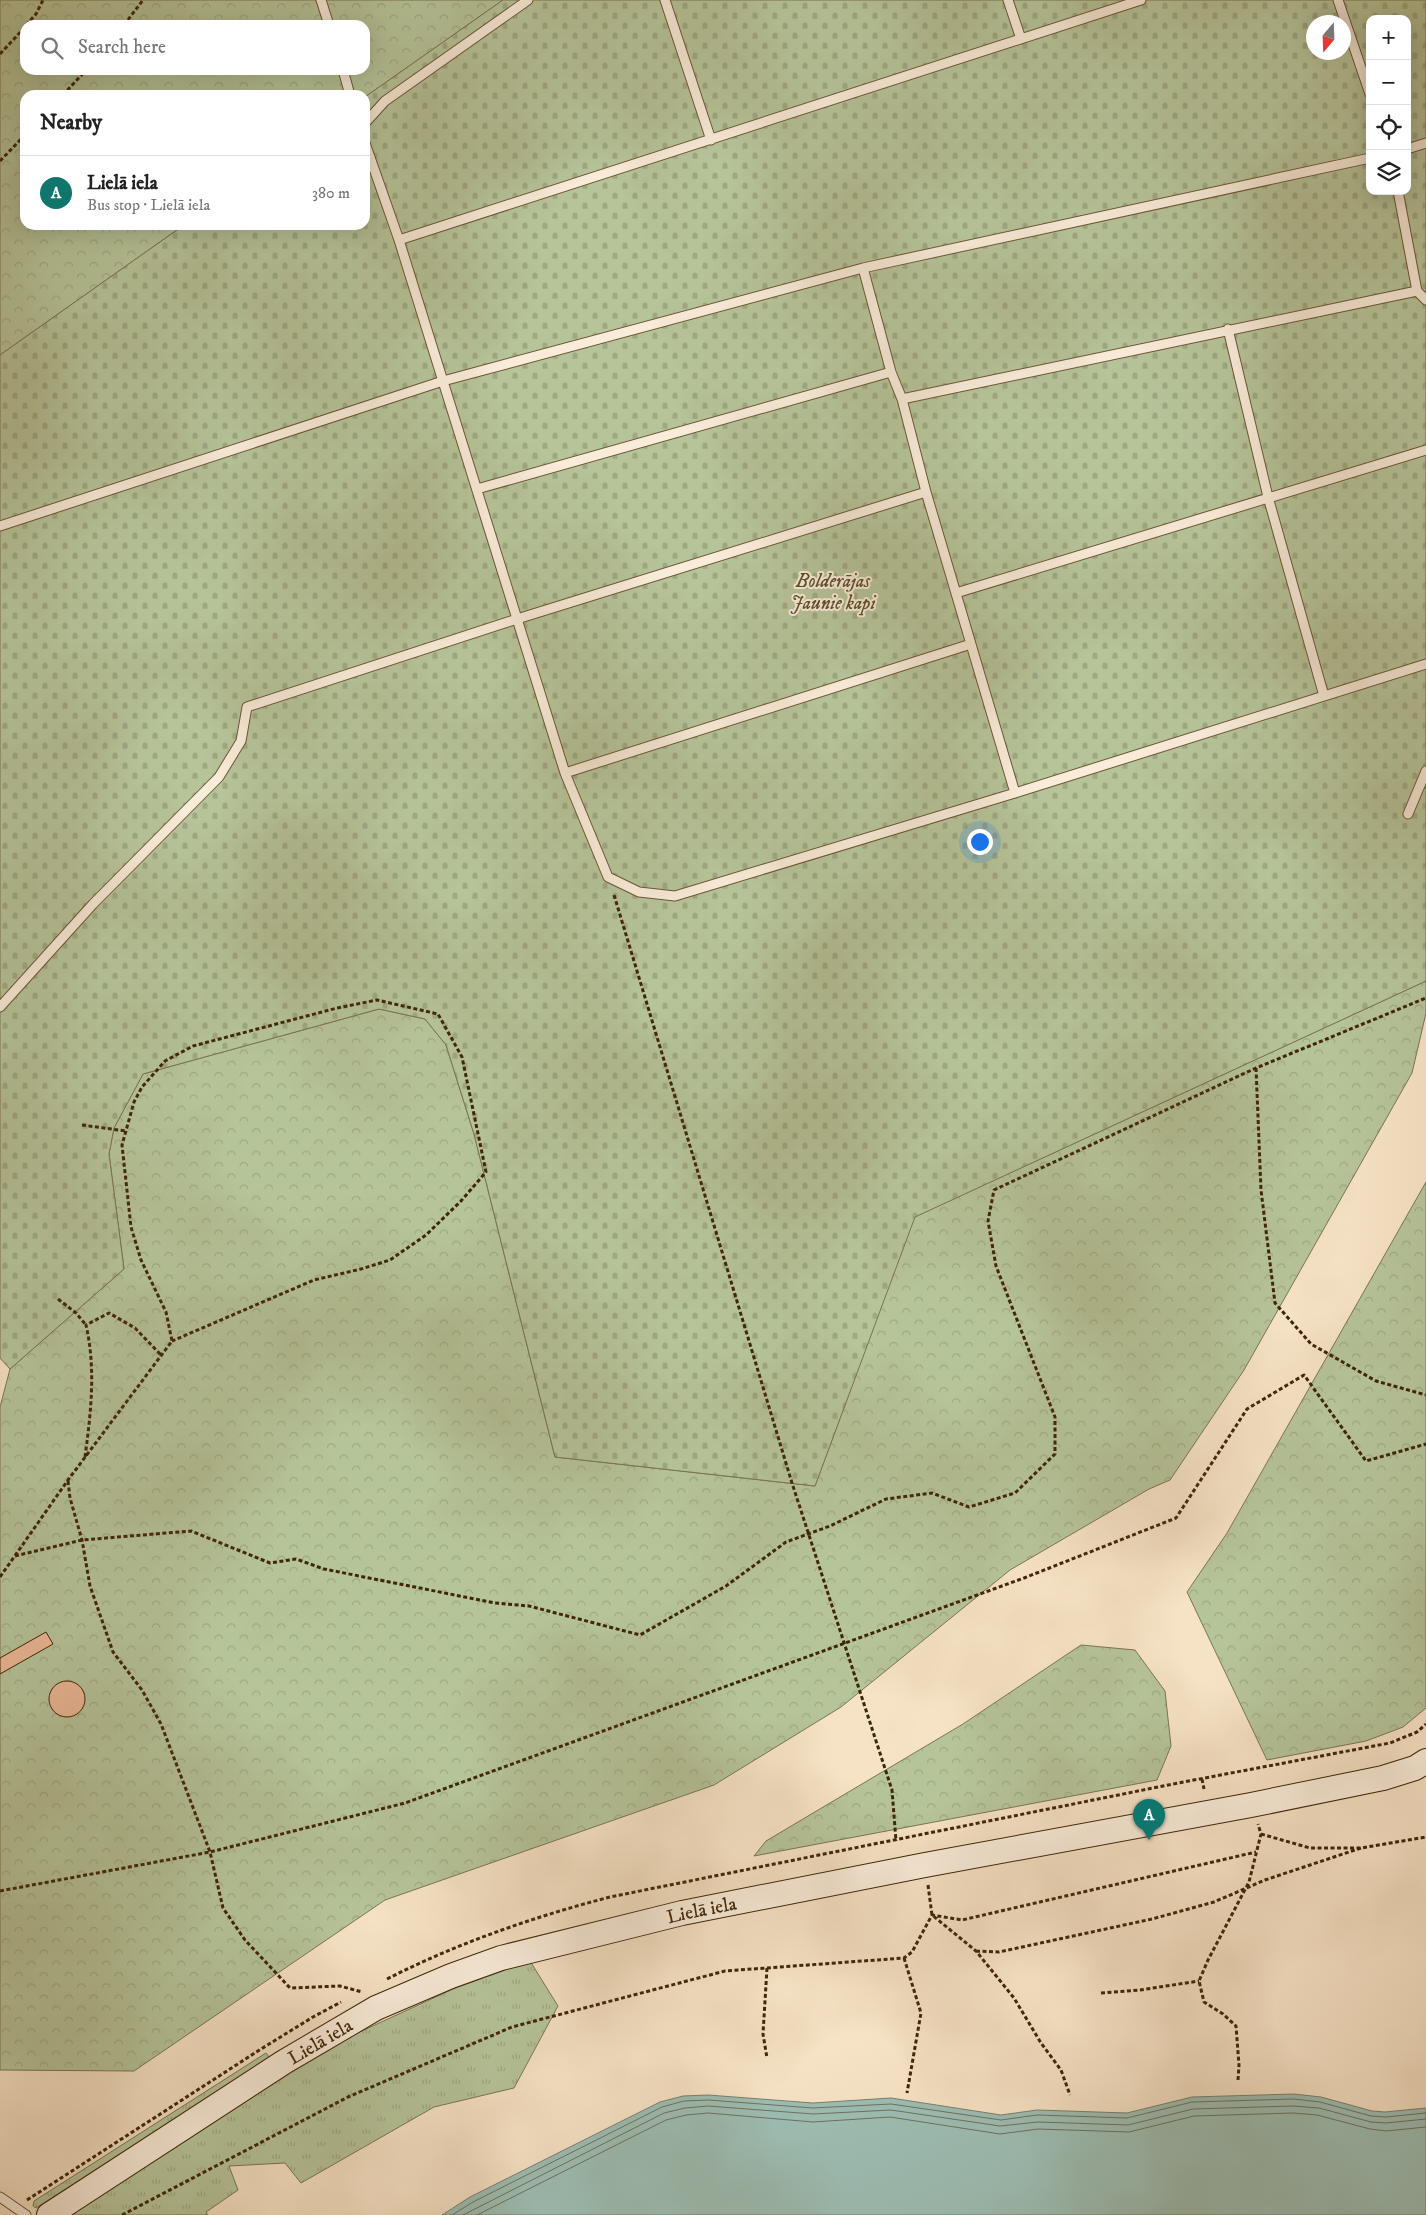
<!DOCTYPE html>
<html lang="en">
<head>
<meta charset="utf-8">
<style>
	body { margin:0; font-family:"IM FELL DW Pica",serif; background:#f2f2f2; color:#222 }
	.controls { position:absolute; right:15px; top:15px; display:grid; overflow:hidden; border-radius:10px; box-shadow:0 5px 20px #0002 }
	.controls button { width:45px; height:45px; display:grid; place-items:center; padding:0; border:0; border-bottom:1px solid #e0e0e0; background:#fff; color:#222; font:25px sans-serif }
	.compass { position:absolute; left:1306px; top:15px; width:45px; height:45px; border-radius:50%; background:#fff; box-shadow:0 5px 20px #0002; rotate:199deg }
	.you { position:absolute; left:979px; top:841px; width:18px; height:18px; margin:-12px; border:4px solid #fff; border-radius:50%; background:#1a73e8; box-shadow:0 0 0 8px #1a73e833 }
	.badge { display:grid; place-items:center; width:32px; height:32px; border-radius:50%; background:#0f766e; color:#fff; font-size:16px; font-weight:700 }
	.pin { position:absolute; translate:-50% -41px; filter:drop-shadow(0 1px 2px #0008) }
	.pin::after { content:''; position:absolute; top:26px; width:18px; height:15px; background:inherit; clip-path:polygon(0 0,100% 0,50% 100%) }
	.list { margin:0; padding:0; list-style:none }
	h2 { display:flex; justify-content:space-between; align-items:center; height:65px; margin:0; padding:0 20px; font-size:21px }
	h2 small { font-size:16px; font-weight:400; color:#767676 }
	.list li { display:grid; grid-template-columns:32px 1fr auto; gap:15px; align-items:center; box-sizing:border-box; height:75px; padding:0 20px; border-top:1px solid #e0e0e0 }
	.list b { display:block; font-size:19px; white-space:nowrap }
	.list p { margin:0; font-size:16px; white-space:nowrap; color:#767676 }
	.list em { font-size:16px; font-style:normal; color:#767676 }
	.icon { flex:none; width:28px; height:28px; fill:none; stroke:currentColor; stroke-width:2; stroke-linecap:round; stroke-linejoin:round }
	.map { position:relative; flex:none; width:1426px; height:2215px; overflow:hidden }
	.search { position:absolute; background:#fff; box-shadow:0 5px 20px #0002; left:20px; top:20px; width:350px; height:55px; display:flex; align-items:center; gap:12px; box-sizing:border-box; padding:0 18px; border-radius:15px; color:#767676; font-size:19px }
	.panel { position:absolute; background:#fff; box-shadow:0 5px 20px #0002; left:20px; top:90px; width:350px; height:140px; border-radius:15px }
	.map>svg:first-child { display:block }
	.grass { fill:url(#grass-tufts); stroke:#7a7551 }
	.forest { fill:url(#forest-crowns); stroke:#7a7551; fill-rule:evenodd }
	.cemetery { fill:url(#cemetery-stones); stroke:#7a7551; fill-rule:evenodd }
	.water { fill:#9dbeb4; stroke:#77816f }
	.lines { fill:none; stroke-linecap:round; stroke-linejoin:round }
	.shore { stroke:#6e725e; stroke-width:1 }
	.building { fill:#ecb898; stroke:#3f2608 }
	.service-casing { stroke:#6d5537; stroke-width:11 }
	.secondary-casing { stroke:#3f2608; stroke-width:26 }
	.path { stroke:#3f2608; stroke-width:3; stroke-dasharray:4 2.5; stroke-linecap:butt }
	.service { stroke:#f9ecd9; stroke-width:9 }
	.secondary { stroke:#f9ecd9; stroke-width:24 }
	.labels { text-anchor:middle; stroke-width:4; stroke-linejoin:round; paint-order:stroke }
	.park-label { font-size:19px; font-style:italic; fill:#5d4e2c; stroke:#f9ecd9 }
	.street-label { font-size:19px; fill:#3f2608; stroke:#f9ecd9 }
</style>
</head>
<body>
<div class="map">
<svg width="1426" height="2215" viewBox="0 0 1426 2215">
	<defs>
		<pattern id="grass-tufts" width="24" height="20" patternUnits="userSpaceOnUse" patternTransform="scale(1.25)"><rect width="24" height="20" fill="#b6c49a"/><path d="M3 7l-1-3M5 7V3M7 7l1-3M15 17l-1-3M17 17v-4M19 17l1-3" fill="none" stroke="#9ea883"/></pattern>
		<pattern id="forest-crowns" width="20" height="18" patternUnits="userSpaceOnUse" patternTransform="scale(1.25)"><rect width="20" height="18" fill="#b6c49a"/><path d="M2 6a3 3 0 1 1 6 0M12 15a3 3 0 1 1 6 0" fill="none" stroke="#9ea883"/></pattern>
		<pattern id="cemetery-stones" width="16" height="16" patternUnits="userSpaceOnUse" patternTransform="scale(1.25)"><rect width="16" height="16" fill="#b6c49a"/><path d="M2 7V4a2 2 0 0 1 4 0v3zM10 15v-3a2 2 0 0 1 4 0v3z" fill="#9ea883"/></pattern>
	</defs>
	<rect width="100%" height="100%" fill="#f6e2c5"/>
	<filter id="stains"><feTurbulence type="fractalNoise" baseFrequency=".004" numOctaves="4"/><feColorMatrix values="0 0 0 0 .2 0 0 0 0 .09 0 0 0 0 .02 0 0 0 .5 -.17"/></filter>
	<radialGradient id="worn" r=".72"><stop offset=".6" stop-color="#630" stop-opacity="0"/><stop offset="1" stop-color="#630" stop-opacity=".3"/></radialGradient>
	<path class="grass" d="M 530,1961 L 558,2006 L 514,2088 L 434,2107 L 301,2183 L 285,2163 L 229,2166 L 238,2190 L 206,2212 L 208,2215 L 64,2215 L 226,2110 L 351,2036 L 453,1989 Z
		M 266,2053 L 270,2058 L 36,2208 L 33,2206 L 34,2201 Z"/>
	<path class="forest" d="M 0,0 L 503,0 L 365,97 L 365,95 L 25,95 L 25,225 L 184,225 L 0,355 ZM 25,25 L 365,25 L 365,70 L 25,70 Z
		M 1426,981 L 1426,1013 L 1412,1073 L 1244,1370 L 1170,1480 L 1149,1489 L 1010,1570 L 841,1707 L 714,1785 L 385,1900 L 134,2071 L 0,2070 L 0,1407 L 10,1369 L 124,1269 L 109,1154 L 114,1128 L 143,1074 L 379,1009 L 425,1019 L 446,1045 L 474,1134 L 555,1457 L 815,1486 L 914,1217 Z
		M 1426,1182 L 1426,1708 L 1403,1727 L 1366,1741 L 1267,1760 L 1187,1592 L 1227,1533 Z
		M 1081,1645 L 1135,1650 L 1165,1691 L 1171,1746 L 1157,1780 L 754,1856 L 766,1841 L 963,1724 Z"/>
	<path class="cemetery" d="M 503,0 L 1426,0 L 1426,981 L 915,1217 L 815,1486 L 555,1457 L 474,1134 L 446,1045 L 425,1019 L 379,1009 L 143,1074 L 114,1128 L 109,1154 L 124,1269 L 10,1369 L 0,1358 L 0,355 L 184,225 L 365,225 L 365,97 ZM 1370,19 L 1407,19 L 1407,191 L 1370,191 ZM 1314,22 L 1344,22 L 1344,52 L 1314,52 Z"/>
	<path class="water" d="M 1294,2094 L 1321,2097 L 1372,2111 L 1385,2112 L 1426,2108 L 1426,2215 L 442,2215 L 470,2197 L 660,2102 L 683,2096 L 708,2095 L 813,2103 L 891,2098 L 1001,2115 L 1037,2110 L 1127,2113 L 1192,2097 Z"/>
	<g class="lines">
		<path class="shore" d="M 452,2215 L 473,2202 L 662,2107 L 684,2101 L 708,2100 L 813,2108 L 891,2104 L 1001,2120 L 1037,2115 L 1127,2118 L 1192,2102 L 1294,2099 L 1320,2102 L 1371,2116 L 1386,2117 L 1426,2113
			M 463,2215 L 664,2113 L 685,2108 L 708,2106 L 813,2114 L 891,2110 L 1000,2126 L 1038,2122 L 1128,2125 L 1193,2109 L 1293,2106 L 1319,2108 L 1371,2122 L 1386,2123 L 1426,2119
			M 477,2215 L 666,2120 L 686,2115 L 708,2113 L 813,2122 L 890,2117 L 1000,2134 L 1038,2129 L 1129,2132 L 1194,2116 L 1293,2113 L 1317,2115 L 1370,2129 L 1386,2131 L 1426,2127"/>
	</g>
	<path class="building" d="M 46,1632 L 53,1644 L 0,1674 L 0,1658 Z
		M49 1699a18 18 0 1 1 36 0a18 18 0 1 1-36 0Z"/>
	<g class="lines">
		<g class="service-casing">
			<path id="service" d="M 321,0 L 329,25
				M 665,0 L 711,140
				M 1008,0 L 1021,39
				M 1338,0 L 1370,94
				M 343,70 L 350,95
				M 365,123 L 385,101 L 528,0
				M 365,143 L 399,240 L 565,773 L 608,877 L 639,892 L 675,896 L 1015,793 L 1426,664
				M 1407,149 L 1426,143
				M 399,240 L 1141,0
				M 863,268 L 891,372 L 902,399 L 926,492 L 1015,793
				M 1417,291 L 1426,300
				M 1228,329 L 1268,497 L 1324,696
				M 902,399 L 1417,291 L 1398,191
				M 477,489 L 891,372
				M 0,526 L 443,381 L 863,268 L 1370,158
				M 956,593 L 1426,450
				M 565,773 L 971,644
				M 1408,814 L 1426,771
				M 0,1007 L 93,904 L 219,777 L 241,741 L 247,707 L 517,619 L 926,492
				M 0,2197 L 26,2215"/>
		</g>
		<g class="secondary-casing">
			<g id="secondary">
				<path id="s1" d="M 49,2215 L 284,2062 L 376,2008 L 451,1976 L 501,1958 L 682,1913 L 925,1865 L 1251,1805 L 1383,1778 L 1415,1768 L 1426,1761"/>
			</g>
		</g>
		<path class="path" d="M 26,25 L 36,14 L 43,0
			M 124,25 L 143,0
			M 0,54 L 25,27
			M 63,95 L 86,70
			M 0,161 L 25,135
			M 614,895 L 792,1483 L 892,1790 L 896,1841
			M 1256,1068 L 1261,1190 L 1275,1303 L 1311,1344 L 1376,1381 L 1426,1395
			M 82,1125 L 126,1131
			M 58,1299 L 76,1313 L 86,1325
			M 85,1457 C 91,1412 96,1369 86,1325 L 109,1313 L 135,1328 L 161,1355
			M 68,1481 L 70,1498 L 82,1540 L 90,1586 L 113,1652 L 142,1690 L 161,1724 L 210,1852 L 223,1908 L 245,1940 L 290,1988 L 340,1986 L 362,1992
			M 15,1556 L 82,1540 L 191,1531 L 270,1563 L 296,1559 L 324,1569 L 495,1603 L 529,1606 L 640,1635 L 726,1586 L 786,1542 L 830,1526 L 886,1499 L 932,1493 L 969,1507 L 1015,1493 L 1055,1454 L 1055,1417 L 996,1266 L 988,1221 L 994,1190 L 1256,1068 L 1426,998
			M 0,1577 L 68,1480 L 172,1341 L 166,1312 L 141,1260 L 131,1227 L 122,1145 L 134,1102 L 142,1087 L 165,1061 L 193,1046 L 337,1008 L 377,1000 L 438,1014 L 462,1057 L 486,1172 L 461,1201 L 426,1235 L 390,1260 L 361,1269 L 314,1280 L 172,1341
			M 1202,1779 L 1204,1789
			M 1261,1834 L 1310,1848 L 1361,1848 L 1426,1837
			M 928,1885 L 932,1915 L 976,1951 L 1014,1998 L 1041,2043 L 1061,2070 L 1070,2095
			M 0,1891 L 210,1852 L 405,1803 L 1024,1578 L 1176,1518 L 1247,1409 L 1304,1375 L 1366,1461 L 1426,1444
			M 976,1951 L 999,1952 L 1152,1919 L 1214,1902 L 1265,1880 L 1361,1848
			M 904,1958 L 921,2013 L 907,2093
			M 767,1968 L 763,2034 L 767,2058
			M 387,1979 C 458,1943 533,1917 610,1897 L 1173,1784 L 1390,1743 L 1417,1732 L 1426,1724
			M 1101,1993 L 1140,1990 L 1199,1981
			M 1238,2080 L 1239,2065 L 1236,2026 L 1223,2014 L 1204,2002 L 1199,1981 L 1208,1960 L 1249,1882 L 1261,1834 L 1258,1824
			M 27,2200 L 261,2049 L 313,2017 L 341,2002
			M 122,2215 L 348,2097 L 512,2027 L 725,1971 L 904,1958 L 912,1952 L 932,1915 L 962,1920 L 1256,1852"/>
		<use href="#service" class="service"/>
		<use href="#secondary" class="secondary"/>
	</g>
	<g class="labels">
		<g class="park-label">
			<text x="833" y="587">Bolderājas<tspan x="833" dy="22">Jaunie kapi</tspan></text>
		</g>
		<g class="street-label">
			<text dy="7" stroke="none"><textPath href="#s1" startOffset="728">Lielā iela</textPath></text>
			<text dy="7" stroke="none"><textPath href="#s1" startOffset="322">Lielā iela</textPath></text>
		</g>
	</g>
	<rect width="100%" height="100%" filter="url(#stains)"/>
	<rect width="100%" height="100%" fill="url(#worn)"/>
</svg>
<div class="controls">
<button>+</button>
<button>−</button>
<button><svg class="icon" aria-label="locate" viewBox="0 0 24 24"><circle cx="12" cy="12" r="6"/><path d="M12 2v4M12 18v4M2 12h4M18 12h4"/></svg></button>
<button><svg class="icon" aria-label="layers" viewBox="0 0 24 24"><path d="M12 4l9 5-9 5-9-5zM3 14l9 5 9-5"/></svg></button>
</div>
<svg class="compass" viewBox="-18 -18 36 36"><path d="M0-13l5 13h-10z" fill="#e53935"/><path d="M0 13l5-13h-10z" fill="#767676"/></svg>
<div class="you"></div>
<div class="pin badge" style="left:1149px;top:1840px">A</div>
<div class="search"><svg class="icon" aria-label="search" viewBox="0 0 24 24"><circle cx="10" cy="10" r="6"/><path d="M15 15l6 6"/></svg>Search here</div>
<section class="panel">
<h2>Nearby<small></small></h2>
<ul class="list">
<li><span class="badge">A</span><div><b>Lielā iela</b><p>Bus stop · Lielā iela</p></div><em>380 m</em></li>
</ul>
</section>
</div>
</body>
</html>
